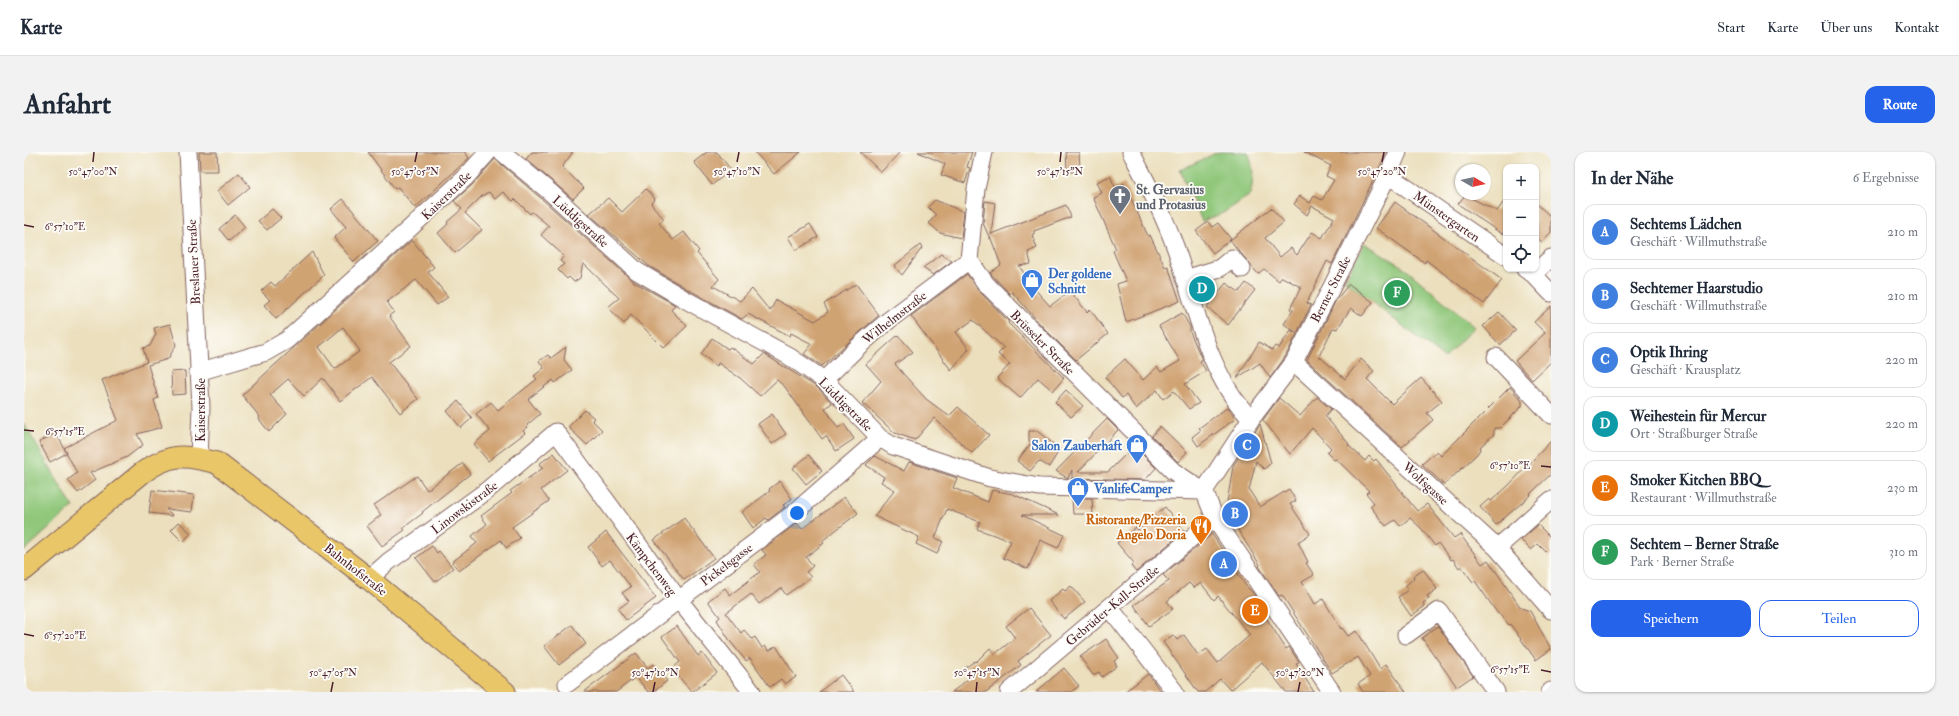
<!DOCTYPE html>
<html lang="de">
<head>
<meta charset="utf-8">
<style>
	body { margin:0; font-family:"IM FELL Double Pica",serif; background:#f2f2f3; color:#1f2937 }
	.controls { position:absolute; right:12px; top:12px; display:grid; overflow:hidden; border-radius:8px; box-shadow:0 1px 3px #0004 }
	.controls button { width:36px; height:36px; display:grid; place-items:center; padding:0; border:0; border-bottom:1px solid #e0e1e3; background:#fff; color:#1f2937; font:20px sans-serif }
	.compass { position:absolute; left:1431px; top:12px; width:36px; height:36px; border-radius:50%; background:#fff; box-shadow:0 1px 3px #0004; rotate:99deg }
	.you { position:absolute; left:773px; top:361px; width:14px; height:14px; margin:-10px; border:3px solid #fff; border-radius:50%; background:#1a73e8; box-shadow:0 0 0 6px #1a73e833 }
	.badge { display:grid; place-items:center; width:26px; height:26px; border-radius:50%; background:#2563eb; color:#fff; font-size:13px; font-weight:700 }
	.pin { position:absolute; translate:-50% -50%; border:2px solid #fff; box-shadow:0 1px 4px #0006 }
	.list { margin:0; padding:0; list-style:none }
	h2 { display:flex; justify-content:space-between; align-items:center; height:52px; margin:0; padding:0 16px; font-size:17px }
	h2 small { font-size:13px; font-weight:400; color:#747a83 }
	.list li { display:grid; grid-template-columns:26px 1fr auto; gap:12px; align-items:center; box-sizing:border-box; height:56px; margin:0 8px 8px; padding:0 8px; border:1px solid #e0e1e3; border-radius:12px }
	.list b { display:block; font-size:15px; white-space:nowrap }
	.list p { margin:0; font-size:13px; white-space:nowrap; color:#747a83 }
	.list em { font-size:13px; font-style:normal; color:#747a83 }
	.actions { display:flex; gap:8px; padding:12px 16px }
	.actions a { flex:1; padding:9px 0; border:1px solid #2563eb; border-radius:12px; text-align:center; font-size:14px; color:#2563eb }
	.actions .main { background:#2563eb; color:#fff }
	.icon { flex:none; width:22px; height:22px; fill:none; stroke:currentColor; stroke-width:2; stroke-linecap:round; stroke-linejoin:round }
	.map { position:relative; flex:none; width:1527px; height:540px; overflow:hidden; border-radius:12px }
	header { display:flex; align-items:center; gap:24px; box-sizing:border-box; height:56px; padding:0 20px; background:#fff; border-bottom:1px solid #e0e1e3 }
	header strong { font-size:19px }
	nav { display:flex; gap:22px; margin-inline-start:auto; font-size:14px }
	.intro { display:flex; align-items:center; justify-content:space-between; box-sizing:border-box; height:96px; padding:0 24px }
	h1 { margin:0; font-size:28px }
	.button { padding:10px 18px; border-radius:12px; background:#2563eb; color:#fff; font-size:14px; font-weight:700 }
	main { display:flex; gap:24px; padding:0 24px }
	aside { flex:1; background:#fff; border-radius:12px; box-shadow:0 1px 3px #0004 }
	.map>svg:first-child { display:block }
	.green { fill:#90c77a; stroke:#6d7352 }
	.building { fill:#d0a373; fill-rule:evenodd }
	.lines { fill:none; stroke-linecap:round; stroke-linejoin:round }
	.minor-casing { stroke:#82625e; stroke-width:19 }
	.major-casing { stroke:#82625e; stroke-width:23 }
	.minor { stroke:#fff; stroke-width:17 }
	.major { stroke:#e9c769; stroke-width:21 }
	.ticks { fill:none; stroke:#4a1f2b; stroke-width:1.5 }
	.labels { text-anchor:middle; stroke-width:3.5; stroke-linejoin:round; paint-order:stroke }
	.worship-label { font-size:13px; font-weight:bold; fill:#5b616d; stroke:#fdfcf7; text-anchor:start }
	.street-label { font-size:13px; fill:#4a1f2b; stroke:#fdfcf7 }
	.shop-label { font-size:13px; font-weight:bold; fill:#366cbe; stroke:#fdfcf7; text-anchor:start }
	.food-label { font-size:13px; font-weight:bold; fill:#c56008; stroke:#fdfcf7; text-anchor:end }
	.ticks-label { font-size:10px; text-anchor:middle; fill:#4a1f2b; stroke:#fdfcf7; stroke-width:3.5; stroke-linejoin:round; paint-order:stroke }
</style>
</head>
<body>
<header>
<strong>Karte</strong>
<nav><a>Start</a><a>Karte</a><a>Über uns</a><a>Kontakt</a></nav>
</header>
<div class="intro"><h1>Anfahrt</h1><a class="button">Route</a></div>
<main>
<div class="map">
<svg width="1527" height="540" viewBox="0 0 1527 540">
	<rect width="100%" height="100%" fill="#fdfcf7"/>
	<filter id="ink" filterUnits="userSpaceOnUse"><feTurbulence type="fractalNoise" baseFrequency=".025" numOctaves="2"/><feDisplacementMap in="SourceGraphic" scale="8" xChannelSelector="R" yChannelSelector="G"/><feConvolveMatrix kernelMatrix="1 2 1 2 8 2 1 2 1" color-interpolation-filters="sRGB"/></filter>
	<filter id="wash" filterUnits="userSpaceOnUse"><feTurbulence type="fractalNoise" baseFrequency=".012" numOctaves="4" result="noise"/><feDisplacementMap in="SourceGraphic" scale="16" xChannelSelector="R" yChannelSelector="G"/><feGaussianBlur stdDeviation="0.9" result="paint"/><feColorMatrix in="noise" values="0 0 0 0 0 0 0 0 0 0 0 0 0 0 0 0 0 1.4 0 .05"/><feComposite in="paint" operator="in"/></filter>
	<g filter="url(#wash)">
		<rect width="100%" height="100%" fill="#ebdfbd"/>
		<path class="green" d="M 1194,0 L 1224,0 C 1230,15 1230,27 1226,43 L 1199,61 L 1178,69 L 1156,18 Z
			M 1340,91 L 1378,114 L 1450,175 L 1420,206 L 1321,129 Z
			M 0,272 L 49,355 L 0,399 Z"/>
		<g id="blocks">
			<path class="building" d="M 175,0 L 193,0 L 194,19 L 176,19 Z
				M 344,0 L 441,0 L 445,6 L 391,56 L 374,35 L 371,37 Z
				M 508,0 L 549,0 L 538,15 L 560,36 L 549,47 L 502,7 Z
				M 683,0 L 693,0 L 707,18 L 688,33 L 670,10 Z
				M 731,0 L 777,0 L 750,22 Z
				M 836,0 L 876,0 L 857,20 Z
				M 894,0 L 948,0 L 943,15 L 946,16 L 941,31 L 917,23 L 921,12 Z
				M 1042,0 L 1055,0 L 1056,16 L 1053,20 L 1046,20 L 1043,17 Z
				M 1280,0 L 1363,0 L 1308,112 L 1303,109 L 1283,151 L 1287,153 L 1273,181 L 1260,172 L 1269,158 L 1266,157 L 1277,135 L 1258,125 L 1255,129 L 1240,117 L 1234,122 L 1206,88 L 1247,56 L 1260,70 L 1241,86 L 1256,105 L 1267,96 L 1273,103 L 1288,80 L 1298,86 L 1310,66 L 1288,54 L 1283,63 L 1270,52 L 1276,44 L 1286,51 L 1290,44 L 1298,48 L 1310,28 L 1302,24 L 1307,14 Z
				M 471,7 L 519,48 L 610,130 L 651,153 L 647,158 L 663,174 L 640,196 L 607,163 L 600,172 L 584,155 L 595,146 L 559,111 L 556,126 L 550,130 L 545,125 L 543,127 L 534,118 L 540,112 L 536,109 L 540,104 L 517,83 L 525,74 L 508,60 L 506,62 L 491,47 L 489,49 L 479,40 L 471,47 L 465,40 L 458,44 L 441,61 L 458,78 L 431,101 L 414,81 L 424,72 L 423,70 L 438,57 L 430,49 L 448,33 Z
				M 215,21 L 226,35 L 204,53 L 193,39 Z
				M 1086,24 L 1091,35 L 1100,31 L 1124,84 L 1126,83 L 1141,115 L 1144,114 L 1156,149 L 1102,170 L 1093,132 L 1102,129 L 1089,99 L 1092,97 L 1069,45 L 1078,41 L 1073,30 Z
				M 622,37 L 631,47 L 627,51 L 628,53 L 640,67 L 635,71 L 649,88 L 660,80 L 675,99 L 673,101 L 695,127 L 689,134 L 716,149 L 728,137 L 746,159 L 752,148 L 791,169 L 804,160 L 800,152 L 832,132 L 855,163 L 798,214 L 780,202 L 788,192 L 767,181 L 766,184 L 724,162 L 718,167 L 667,139 L 625,114 L 565,62 L 584,46 L 598,60 Z
				M 1441,43 L 1473,59 L 1482,47 L 1482,77 L 1478,82 L 1434,52 Z
				M 319,47 L 354,89 L 330,110 L 310,86 L 322,75 L 307,57 Z
				M 911,48 L 940,60 L 937,86 L 916,81 L 905,71 L 912,63 L 904,55 Z
				M 961,49 L 971,51 L 967,82 L 1042,53 L 1047,65 L 1010,79 L 1010,82 L 1008,83 L 1013,96 L 1004,100 L 1007,112 L 995,114 L 1000,121 L 998,123 L 1026,154 L 1046,139 L 1063,160 L 1066,157 L 1084,182 L 1052,208 L 1018,174 L 988,140 L 986,142 L 966,121 L 977,113 L 966,84 L 966,87 L 959,71 Z
				M 1371,50 L 1478,128 L 1460,152 L 1402,108 L 1401,111 L 1352,76 Z
				M 1512,51 L 1527,65 L 1527,80 L 1518,90 L 1512,85 Z
				M 248,57 L 257,66 L 243,78 L 234,69 Z
				M 211,63 L 221,75 L 205,89 L 195,77 Z
				M 1184,70 L 1188,75 L 1194,71 L 1207,87 L 1189,101 L 1172,79 Z
				M 786,72 L 794,85 L 772,98 L 764,85 Z
				M 388,88 L 410,115 L 404,120 L 424,145 L 413,153 L 392,128 L 363,150 L 370,160 L 365,164 L 387,194 L 365,210 L 394,247 L 376,261 L 348,225 L 316,249 L 299,226 L 280,244 L 264,227 L 246,243 L 263,262 L 245,280 L 235,267 L 236,265 L 218,243 ZM 319,175 L 336,199 L 311,217 L 295,195 Z
				M 896,93 L 898,96 L 878,123 L 870,114 Z
				M 288,100 L 300,123 L 252,167 L 240,153 L 246,148 L 237,139 L 247,130 L 251,134 Z
				M 917,102 L 928,109 L 909,123 L 899,116 Z
				M 943,122 L 955,139 L 985,170 L 984,171 L 1040,226 L 1029,239 L 1014,226 L 996,246 L 973,226 L 986,212 L 974,202 L 980,196 L 949,168 L 932,180 L 945,197 L 927,218 L 887,164 Z
				M 1202,131 L 1215,140 L 1222,131 L 1231,138 L 1204,173 L 1183,155 Z
				M 1325,132 L 1349,150 L 1338,164 L 1327,156 L 1313,177 L 1309,176 L 1295,204 L 1321,227 L 1337,207 L 1350,219 L 1343,227 L 1368,252 L 1397,226 L 1418,249 L 1403,261 L 1409,268 L 1378,295 L 1283,208 L 1312,148 Z
				M 1527,154 L 1527,210 L 1508,228 L 1491,209 L 1521,181 L 1510,170 Z
				M 1475,160 L 1492,178 L 1476,193 L 1459,174 Z
				M 1158,161 L 1166,175 L 1166,180 L 1178,208 L 1176,209 L 1182,219 L 1161,232 L 1175,251 L 1165,257 L 1150,239 L 1139,247 L 1133,238 L 1112,257 L 1102,243 L 1098,246 L 1081,225 L 1101,207 L 1119,228 L 1133,215 L 1137,220 L 1156,209 L 1135,174 Z
				M 146,172 L 152,193 L 144,207 L 124,213 L 134,246 L 130,248 L 138,275 L 113,282 L 119,293 L 103,305 L 66,321 L 71,328 L 54,341 L 44,328 L 53,321 L 40,296 L 94,268 L 78,228 L 123,210 L 119,196 L 126,194 L 132,182 L 130,176 Z
				M 1267,178 L 1273,182 L 1261,205 L 1246,226 L 1236,211 L 1213,226 L 1235,190 L 1248,198 L 1251,194 L 1255,196 Z
				M 874,183 L 889,200 L 871,212 L 882,225 L 902,247 L 925,264 L 934,255 L 965,283 L 948,301 L 910,266 L 891,288 L 871,281 L 838,251 L 857,229 L 842,212 Z
				M 688,186 L 704,197 L 706,195 L 730,212 L 740,202 L 794,236 L 808,251 L 801,256 L 814,276 L 820,272 L 830,287 L 812,299 L 802,284 L 798,287 L 761,235 L 753,228 L 736,244 L 716,226 L 694,211 L 693,214 L 677,202 Z
				M 542,195 L 540,208 L 548,218 L 531,231 L 529,228 L 504,247 L 516,262 L 503,273 L 504,275 L 499,279 L 501,281 L 464,309 L 450,292 L 466,279 L 452,262 L 467,250 L 474,258 L 513,227 L 510,224 L 520,216 L 515,209 L 524,203 L 527,206 Z
				M 161,219 L 162,242 L 148,243 L 147,220 Z
				M 1486,235 L 1498,249 L 1498,254 L 1476,276 L 1470,276 L 1470,282 L 1456,295 L 1457,296 L 1453,302 L 1420,333 L 1398,312 L 1413,299 L 1417,304 Z
				M 1042,238 L 1059,254 L 1047,265 L 1031,250 Z
				M 1293,245 L 1307,257 L 1301,264 L 1325,292 L 1324,293 L 1341,309 L 1345,304 L 1350,309 L 1352,307 L 1393,359 L 1403,352 L 1430,386 L 1436,382 L 1458,412 L 1464,408 L 1497,456 L 1506,459 L 1527,497 L 1512,508 L 1486,472 L 1485,473 L 1476,462 L 1474,462 L 1451,429 L 1449,430 L 1437,414 L 1435,416 L 1429,407 L 1427,408 L 1414,391 L 1411,394 L 1397,376 L 1386,366 L 1376,374 L 1371,368 L 1362,374 L 1346,354 L 1350,351 L 1342,341 L 1345,339 L 1312,307 L 1310,308 L 1303,301 L 1307,296 L 1288,276 L 1266,302 L 1239,268 L 1255,246 L 1276,264 Z
				M 434,249 L 448,266 L 437,276 L 423,259 Z
				M 1204,255 L 1211,267 L 1174,294 L 1168,285 L 1177,278 L 1175,276 Z
				M 561,258 L 570,266 L 568,268 L 578,278 L 563,293 L 544,275 Z
				M 748,262 L 762,282 L 748,292 L 734,272 Z
				M 1083,267 L 1094,278 L 1054,320 L 1084,320 L 1110,294 L 1132,316 L 1121,328 L 1048,326 L 1048,318 L 1044,326 L 1043,326 L 1032,319 Z
				M 1236,272 L 1247,311 L 1240,317 L 1232,309 L 1225,338 L 1236,355 L 1265,337 L 1272,349 L 1266,352 L 1286,382 L 1274,390 L 1284,410 L 1282,411 L 1290,423 L 1278,430 L 1291,452 L 1299,447 L 1317,477 L 1318,476 L 1324,484 L 1333,479 L 1356,517 L 1362,512 L 1382,540 L 1339,540 L 1334,532 L 1346,524 L 1334,505 L 1308,521 L 1258,443 L 1255,444 L 1235,414 L 1236,413 L 1207,367 L 1203,351 L 1209,314 Z
				M 1136,274 L 1163,300 L 1154,310 L 1128,284 Z
				M 1005,279 L 1013,279 L 1036,297 L 1025,315 L 1015,309 L 1006,319 L 993,309 L 1007,291 L 1005,289 Z
				M 32,281 L 43,301 L 26,310 L 15,290 Z
				M 1527,289 L 1527,322 L 1506,342 L 1507,343 L 1472,373 L 1456,355 L 1465,347 L 1467,349 L 1484,334 Z
				M 530,301 L 543,318 L 517,338 L 525,349 L 488,375 L 496,386 L 482,396 L 477,388 L 435,419 L 428,410 L 453,391 L 448,384 L 463,372 L 457,364 L 488,341 L 486,339 L 519,316 L 515,312 Z
				M 785,303 L 798,319 L 782,332 L 769,316 Z
				M 851,304 L 880,319 L 885,310 L 933,326 L 929,336 L 964,350 L 968,338 L 989,342 L 1035,363 L 998,363 L 1040,383 L 1034,396 L 1016,388 L 1004,417 L 979,406 L 987,389 L 953,377 L 956,370 L 923,357 L 911,386 L 919,389 L 913,402 L 892,392 L 895,385 L 850,364 L 871,338 L 857,330 L 860,325 L 842,313 Z
				M 439,311 L 446,322 L 398,360 L 399,361 L 379,376 L 381,378 L 358,394 L 343,374 L 357,363 L 350,353 L 393,324 L 403,338 Z
				M 756,329 L 768,347 L 759,353 L 761,355 L 744,368 L 742,366 L 729,376 L 718,360 L 746,339 L 745,337 Z
				M 128,338 L 170,343 L 168,360 L 142,357 L 149,364 L 125,361 Z
				M 820,345 L 834,361 L 798,389 L 800,391 L 782,405 L 789,414 L 782,420 L 787,425 L 762,443 L 757,436 L 735,452 L 727,442 L 702,461 L 717,481 L 720,478 L 728,487 L 731,485 L 738,496 L 741,494 L 745,499 L 752,494 L 772,525 L 761,532 L 757,527 L 746,535 L 726,506 L 722,509 L 706,489 L 693,468 L 696,465 L 684,449 L 701,436 L 706,443 L 736,420 L 730,412 L 742,403 L 738,398 L 773,371 L 778,377 Z
				M 1048,346 L 1068,346 L 1069,362 L 1049,362 Z
				M 1141,355 L 1160,379 L 1112,420 L 1107,414 L 1110,411 L 1093,391 L 1112,375 L 1114,378 Z
				M 660,366 L 690,406 L 660,428 L 630,388 Z
				M 155,370 L 167,381 L 159,390 L 147,378 Z
				M 1514,373 L 1527,386 L 1527,405 L 1514,392 L 1507,398 L 1497,388 Z
				M 582,380 L 632,446 L 602,468 L 594,457 L 605,449 L 598,441 L 607,435 L 586,408 L 578,414 L 564,395 Z
				M 1188,382 L 1222,434 L 1228,440 L 1238,454 L 1236,456 L 1262,497 L 1265,495 L 1275,510 L 1272,512 L 1290,540 L 1262,540 L 1238,510 L 1206,538 L 1196,527 L 1181,540 L 1174,540 L 1139,490 L 1149,483 L 1153,488 L 1160,483 L 1174,503 L 1183,497 L 1194,511 L 1226,483 L 1194,444 L 1190,448 L 1177,431 L 1170,436 L 1165,431 L 1143,449 L 1149,457 L 1125,474 L 1110,453 L 1145,429 L 1139,423 Z
				M 408,394 L 413,401 L 415,399 L 429,416 L 411,430 L 392,406 Z
				M 1399,417 L 1413,437 L 1403,444 L 1405,447 L 1399,451 L 1401,454 L 1387,464 L 1374,445 L 1384,438 L 1381,434 L 1390,426 L 1389,424 Z
				M 1047,434 L 1061,450 L 1040,467 L 1025,449 L 1039,437 L 1041,439 Z
				M 1005,456 L 1027,483 L 994,509 L 997,513 L 962,540 L 928,540 L 948,524 L 941,516 L 951,509 L 952,510 L 966,496 L 971,502 L 991,486 L 982,474 Z
				M 548,473 L 562,492 L 535,513 L 520,494 Z
				M 653,474 L 674,504 L 678,501 L 693,521 L 668,540 L 648,517 L 656,510 L 638,485 Z
				M 1414,474 L 1449,524 L 1433,535 L 1398,486 Z
				M 1082,487 L 1095,506 L 1090,509 L 1093,514 L 1078,525 L 1075,520 L 1069,523 L 1056,505 Z
				M 612,501 L 624,516 L 629,512 L 643,529 L 629,540 L 624,540 L 612,525 L 592,540 L 560,540 Z
				M 1040,516 L 1055,534 L 1047,540 L 1012,540 Z
				M 1124,522 L 1137,540 L 1100,540 L 1114,530 Z
				M 817,523 L 830,540 L 795,540 Z"/>
		</g>
	</g>
	<g filter="url(#ink)">
		<use href="#blocks" fill-opacity="0" stroke="#82625e" stroke-width="1"/>
		<g class="lines">
			<g class="minor-casing">
				<path id="minor" d="M 164,0 L 177,255 L 175,306
					M 478,0 L 526,40 L 613,119 L 662,148 L 763,203 L 800,228 L 856,286 L 869,294 L 966,326 L 1015,335 L 1180,339
					M 960,0 L 952,37 L 945,108 L 962,132 L 1149,319 L 1179,339
					M 1107,0 C 1123,31 1140,63 1152,97 C 1172,154 1183,222 1227,267
					M 1364,23 L 1482,104
					M 1501,117 L 1509,122 L 1527,141
					M 1509,122 L 1527,106
					M 1161,127 L 1196,116 L 1208,106 L 1218,117
					M 1472,205 L 1527,263
					M 1270,210 L 1473,396 L 1527,458
					M 174,220 L 242,200 L 263,188 L 441,26 L 464,0
					M 800,228 L 837,192 L 865,168 L 945,108
					M 1180,339 L 1227,267 L 1270,210 L 1364,23 L 1374,0
					M 1180,339 L 1191,366 L 1199,379 L 1308,540
					M 1473,396 L 1527,348
					M 345,427 L 364,410 L 461,340 L 532,280 L 655,448 L 728,540
					M 1086,456 L 1151,540
					M 1382,483 L 1415,459 L 1472,540
					M 543,532 L 770,361 L 856,286
					M 985,540 L 1191,366
					M 1526,540 L 1527,539"/>
			</g>
			<g class="major-casing">
				<path id="major" d="M 0,418 L 118,321 C 146,301 161,302 193,311 L 345,427 L 481,540"/>
			</g>
			<use href="#minor" class="minor"/>
			<use href="#major" class="major"/>
		</g>
	</g>
	<path class="ticks" d="M 69,10 L 70,0M 391,10 L 393,0M 713,10 L 715,0M 1036,10 L 1037,0M 1358,10 L 1360,0M 0,73 L 10,75M 0,278 L 10,279M 1517,314 L 1527,315M 0,482 L 10,484M 1517,518 L 1527,520M 307,540 L 309,530M 629,540 L 631,530M 952,540 L 953,530M 1274,540 L 1276,530"/>
	<defs>
		<g id="church-pin" transform="scale(1.15)"><path d="M0 17L-7.5 6A9.5 9.5 0 1 1 7.5 6Z" fill="#6b7280" stroke="#fdfcf7"/><path d="M-1.2-6h2.4v3.5h3.3v2.4h-3.3V6h-2.4V-.1h-3.3v-2.4h3.3Z" fill="#fff"/></g>
		<g id="shop-pin" transform="scale(1.15)"><path d="M0 17L-7.5 6A9.5 9.5 0 1 1 7.5 6Z" fill="#3f7fe0" stroke="#fdfcf7"/><path d="M-5-2.5h2.3a2.7 3.5 0 0 1 5.4 0H5L5.5 6h-11ZM-1.5-2.5h3a1.5 2.3 0 0 0-3 0Z" fill="#fff"/></g>
		<g id="restaurant-pin" transform="scale(1.15)"><path d="M0 17L-7.5 6A9.5 9.5 0 1 1 7.5 6Z" fill="#e8710a" stroke="#fdfcf7"/><path d="M-5-6h1v4h1v-4h1v4h1v-4h1v5L-1.5 .5V6h-2V.5L-5-1ZM5-6V6H3V1.5H1.5Q1.5-4 5-6Z" fill="#fff"/></g>
	</defs>
	<g fill-rule="evenodd">
		<use href="#church-pin" x="1096" y="44"/>
		<use href="#shop-pin" x="1008" y="128"/>
		<use href="#shop-pin" x="1113" y="293"/>
		<use href="#shop-pin" x="1054" y="336"/>
		<use href="#restaurant-pin" x="1177" y="374"/>
	</g>
	<g class="labels">
		<g class="worship-label">
			<text x="1112" y="42">St. Gervasius<tspan x="1112" dy="15">und Protasius</tspan></text>
		</g>
		<g class="street-label">
			<text transform="translate(422 43) rotate(-44)" y="5">Kaiserstraße</text>
			<text transform="translate(1423 64) rotate(35)" y="5">Münstergarten</text>
			<text transform="translate(557 69) rotate(42)" y="5">Lüddigstraße</text>
			<text transform="translate(169 110) rotate(-93)" y="5">Breslauer Straße</text>
			<text transform="translate(1306 137) rotate(-63)" y="5">Berner Straße</text>
			<text transform="translate(870 165) rotate(-38)" y="5">Wilhelmstraße</text>
			<text transform="translate(1019 190) rotate(45)" y="5">Brüsseler Straße</text>
			<text transform="translate(822 252) rotate(45)" y="5">Lüddigstraße</text>
			<text transform="translate(176 258) rotate(-90)" y="5">Kaiserstraße</text>
			<text transform="translate(1402 331) rotate(42)" y="5">Wolfsgasse</text>
			<text transform="translate(440 355) rotate(-37)" y="5">Linowskistraße</text>
			<text transform="translate(628 412) rotate(53)" y="5">Kämpchenweg</text>
			<text transform="translate(702 412) rotate(-37)" y="5">Pickelsgasse</text>
			<text transform="translate(332 417) rotate(38)" y="5">Bahnhofstraße</text>
			<text transform="translate(1088 453) rotate(-40)" y="5">Gebrüder-Kall-Straße</text>
		</g>
		<g class="shop-label">
			<text x="1024" y="126">Der goldene<tspan x="1024" dy="15">Schnitt</tspan></text>
			<text x="1098" y="298" text-anchor="end">Salon Zauberhaft</text>
			<text x="1070" y="341">VanlifeCamper</text>
		</g>
		<g class="food-label">
			<text x="1162" y="372">Ristorante/Pizzeria<tspan x="1162" dy="15">Angelo Doria</tspan></text>
		</g>
	</g>
	<g class="ticks-label">
		<text x="391" y="23">50°47'05"N</text>
		<text x="713" y="23">50°47'10"N</text>
		<text x="1036" y="23">50°47'15"N</text>
		<text x="69" y="23">50°47'00"N</text>
		<text x="1358" y="23">50°47'20"N</text>
		<text x="41" y="78">6°57'10"E</text>
		<text x="41" y="283">6°57'15"E</text>
		<text x="1486" y="317">6°57'10"E</text>
		<text x="41" y="487">6°57'20"E</text>
		<text x="1486" y="521">6°57'15"E</text>
		<text x="309" y="524">50°47'05"N</text>
		<text x="631" y="524">50°47'10"N</text>
		<text x="953" y="524">50°47'15"N</text>
		<text x="1276" y="524">50°47'20"N</text>
	</g>
</svg>
<div class="controls">
<button>+</button>
<button>−</button>
<button><svg class="icon" aria-label="locate" viewBox="0 0 24 24"><circle cx="12" cy="12" r="6"/><path d="M12 2v4M12 18v4M2 12h4M18 12h4"/></svg></button>
</div>
<svg class="compass" viewBox="-18 -18 36 36"><path d="M0-13l5 13h-10z" fill="#e53935"/><path d="M0 13l5-13h-10z" fill="#747a83"/></svg>
<div class="you"></div>
<div class="pin badge" style="left:1200px;top:412px;background:#3f7fe0">A</div>
<div class="pin badge" style="left:1211px;top:362px;background:#3f7fe0">B</div>
<div class="pin badge" style="left:1223px;top:294px;background:#3f7fe0">C</div>
<div class="pin badge" style="left:1178px;top:137px;background:#0f9aa8">D</div>
<div class="pin badge" style="left:1231px;top:459px;background:#e8710a">E</div>
<div class="pin badge" style="left:1373px;top:141px;background:#2e9e5b">F</div>
</div>
<aside>
<h2>In der Nähe<small>6 Ergebnisse</small></h2>
<ul class="list">
<li><span class="badge" style="background:#3f7fe0">A</span><div><b>Sechtems Lädchen</b><p>Geschäft · Willmuthstraße</p></div><em>210 m</em></li>
<li><span class="badge" style="background:#3f7fe0">B</span><div><b>Sechtemer Haarstudio</b><p>Geschäft · Willmuthstraße</p></div><em>210 m</em></li>
<li><span class="badge" style="background:#3f7fe0">C</span><div><b>Optik Ihring</b><p>Geschäft · Krausplatz</p></div><em>220 m</em></li>
<li><span class="badge" style="background:#0f9aa8">D</span><div><b>Weihestein für Mercur</b><p>Ort · Straßburger Straße</p></div><em>220 m</em></li>
<li><span class="badge" style="background:#e8710a">E</span><div><b>Smoker Kitchen BBQ</b><p>Restaurant · Willmuthstraße</p></div><em>230 m</em></li>
<li><span class="badge" style="background:#2e9e5b">F</span><div><b>Sechtem – Berner Straße</b><p>Park · Berner Straße</p></div><em>310 m</em></li>
</ul>
<div class="actions"><a class="main">Speichern</a><a>Teilen</a></div>
</aside>
</main>
</body>
</html>
